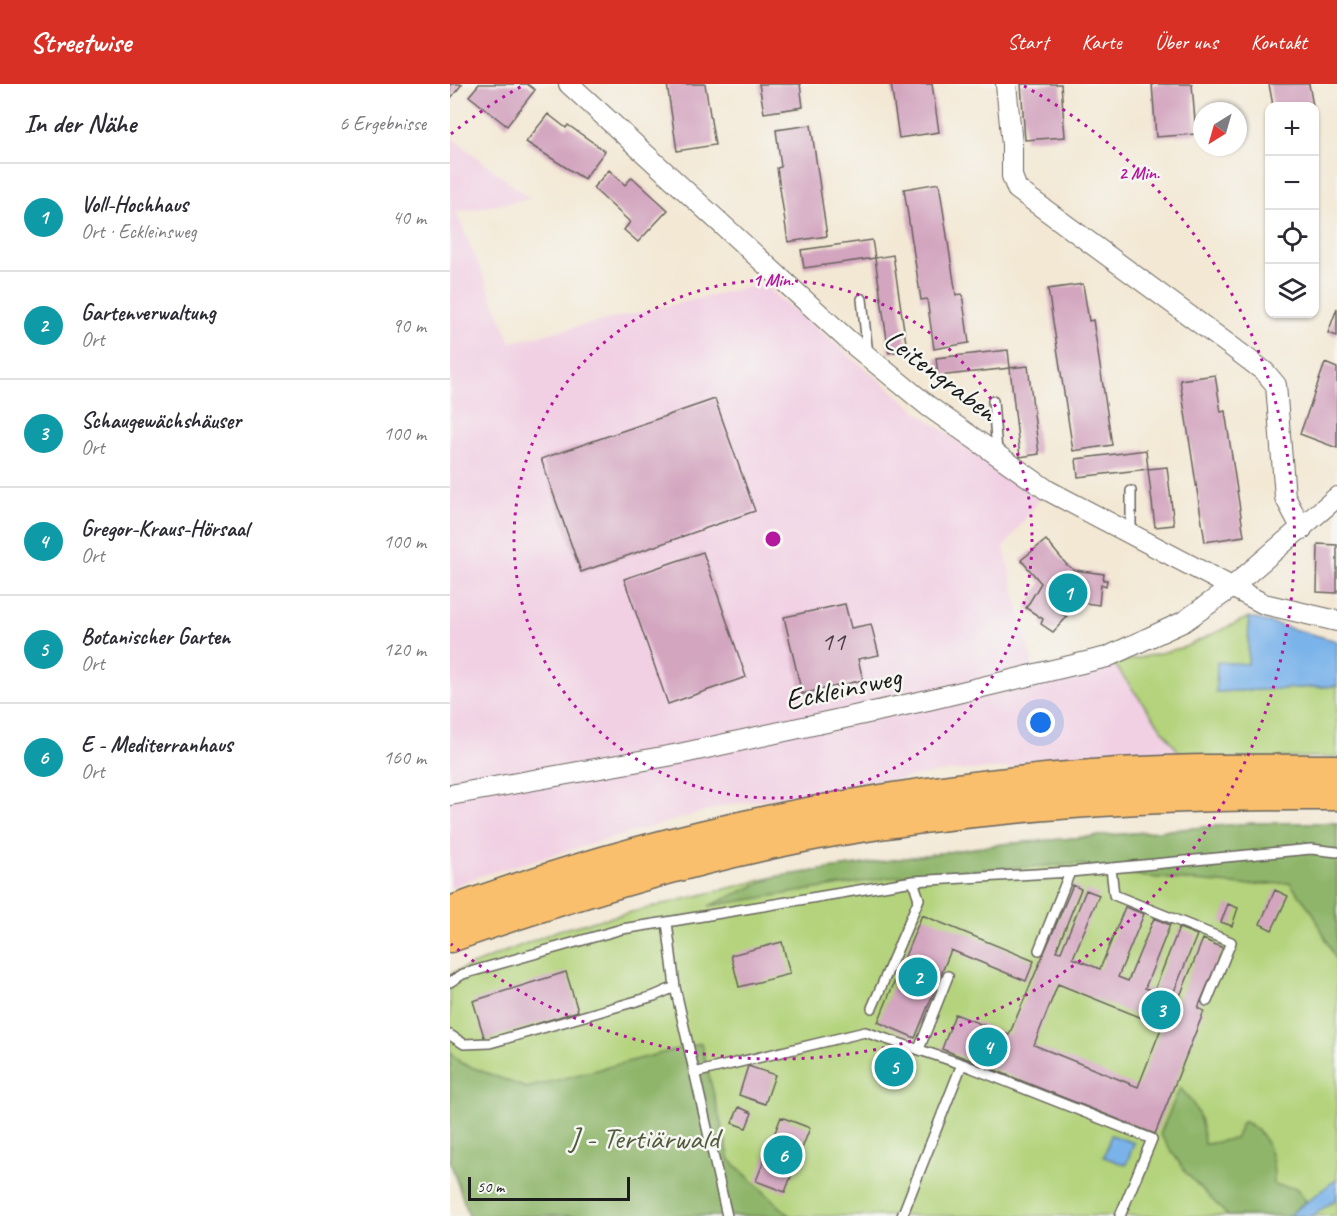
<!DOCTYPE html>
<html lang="de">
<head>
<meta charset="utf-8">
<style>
	body { margin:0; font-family:Caveat,sans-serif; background:#f2f2f3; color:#2b2b33 }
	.controls { position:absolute; right:18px; top:18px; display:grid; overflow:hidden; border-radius:12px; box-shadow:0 2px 4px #0004 }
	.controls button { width:54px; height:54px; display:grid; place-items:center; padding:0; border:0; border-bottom:2px solid #e1e1e2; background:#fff; color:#2b2b33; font:30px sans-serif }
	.compass { position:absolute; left:743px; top:18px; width:54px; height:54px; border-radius:50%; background:#fff; box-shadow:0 2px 4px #0004; rotate:217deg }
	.scale { position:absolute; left:18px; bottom:15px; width:162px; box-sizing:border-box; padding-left:6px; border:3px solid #1c1c1c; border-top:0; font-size:16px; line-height:21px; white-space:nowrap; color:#1c1c1c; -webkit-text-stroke:4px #f6f6f2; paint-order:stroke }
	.you { position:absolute; left:591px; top:639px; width:21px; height:21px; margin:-15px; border:4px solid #fff; border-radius:50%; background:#1a73e8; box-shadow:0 0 0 9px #1a73e833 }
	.badge { display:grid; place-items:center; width:39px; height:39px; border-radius:50%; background:#d93025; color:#fff; font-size:20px; font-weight:700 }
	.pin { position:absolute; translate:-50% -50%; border:3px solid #fff; box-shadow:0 2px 6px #0006 }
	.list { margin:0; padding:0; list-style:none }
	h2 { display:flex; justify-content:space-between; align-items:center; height:78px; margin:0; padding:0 24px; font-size:26px }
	h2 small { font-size:20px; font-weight:400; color:#7c7c81 }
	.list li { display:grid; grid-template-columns:39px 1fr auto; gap:18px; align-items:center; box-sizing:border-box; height:108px; padding:0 24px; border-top:2px solid #e1e1e2 }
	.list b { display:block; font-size:22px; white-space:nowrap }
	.list p { margin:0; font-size:20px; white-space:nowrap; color:#7c7c81 }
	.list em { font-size:20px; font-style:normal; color:#7c7c81 }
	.icon { flex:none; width:33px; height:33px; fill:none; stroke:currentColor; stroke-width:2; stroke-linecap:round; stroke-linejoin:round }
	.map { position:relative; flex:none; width:887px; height:1132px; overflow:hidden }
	header { display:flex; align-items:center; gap:36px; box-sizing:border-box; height:84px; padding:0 30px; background:#d93025; color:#fff }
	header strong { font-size:28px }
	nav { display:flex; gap:33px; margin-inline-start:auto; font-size:21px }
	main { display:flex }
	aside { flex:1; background:#fff }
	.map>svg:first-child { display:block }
	.built { fill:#f1d0e3 }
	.green { fill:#b4d37b; stroke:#68784c; stroke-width:1.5 }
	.forest { fill:#8fb56b; stroke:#566844; stroke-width:1.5 }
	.water { fill:#7ab3ea; stroke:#4b6883; stroke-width:1.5 }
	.building { fill:#d3a5bf; fill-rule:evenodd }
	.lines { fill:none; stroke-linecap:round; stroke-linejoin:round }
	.lane-casing { stroke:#67635c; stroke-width:12 }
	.street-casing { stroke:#67635c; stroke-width:22 }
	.primary-casing { stroke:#67635c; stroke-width:33 }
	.lane { stroke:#fff; stroke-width:9 }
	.street { stroke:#fff; stroke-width:20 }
	.primary { stroke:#f9bf6d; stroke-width:30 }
	.ring { fill:none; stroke:#b5179e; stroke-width:3; stroke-dasharray:3 6 }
	.labels { text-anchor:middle; stroke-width:5; stroke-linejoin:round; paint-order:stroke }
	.number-label { font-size:27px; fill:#4a3e45 }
	.street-label { font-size:30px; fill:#1c1c1c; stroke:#f6f6f2 }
	.park-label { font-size:30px; fill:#515c3d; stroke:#f6f6f2 }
	.centre { fill:#b5179e; stroke:#f6f6f2; stroke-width:3 }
	.ring-label { font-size:18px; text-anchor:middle; font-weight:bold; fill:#b5179e; stroke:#f6f6f2; stroke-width:5; stroke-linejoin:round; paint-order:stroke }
</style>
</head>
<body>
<header>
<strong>Streetwise</strong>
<nav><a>Start</a><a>Karte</a><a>Über uns</a><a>Kontakt</a></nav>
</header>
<main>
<aside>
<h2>In der Nähe<small>6 Ergebnisse</small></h2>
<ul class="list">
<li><span class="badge" style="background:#0f9aa8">1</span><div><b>Voll-Hochhaus</b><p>Ort · Eckleinsweg</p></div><em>40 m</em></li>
<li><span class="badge" style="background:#0f9aa8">2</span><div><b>Gartenverwaltung</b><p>Ort</p></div><em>90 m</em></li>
<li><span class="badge" style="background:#0f9aa8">3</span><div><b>Schaugewächshäuser</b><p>Ort</p></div><em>100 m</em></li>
<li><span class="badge" style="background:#0f9aa8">4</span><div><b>Gregor-Kraus-Hörsaal</b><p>Ort</p></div><em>100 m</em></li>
<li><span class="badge" style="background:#0f9aa8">5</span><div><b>Botanischer Garten</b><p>Ort</p></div><em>120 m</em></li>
<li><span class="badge" style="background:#0f9aa8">6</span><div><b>E - Mediterranhaus</b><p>Ort</p></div><em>160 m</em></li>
</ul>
</aside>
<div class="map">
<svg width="887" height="1132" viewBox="0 0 887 1132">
	<rect width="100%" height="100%" fill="#f6f6f2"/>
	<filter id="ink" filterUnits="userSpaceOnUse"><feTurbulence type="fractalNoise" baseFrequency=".0167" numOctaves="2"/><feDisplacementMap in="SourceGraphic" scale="12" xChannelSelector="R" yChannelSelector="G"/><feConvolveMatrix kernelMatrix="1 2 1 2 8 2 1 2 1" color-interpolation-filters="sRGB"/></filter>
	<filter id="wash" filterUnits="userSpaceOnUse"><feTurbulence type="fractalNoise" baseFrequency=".008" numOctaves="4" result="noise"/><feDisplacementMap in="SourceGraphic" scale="24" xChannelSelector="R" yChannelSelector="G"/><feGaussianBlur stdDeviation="1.35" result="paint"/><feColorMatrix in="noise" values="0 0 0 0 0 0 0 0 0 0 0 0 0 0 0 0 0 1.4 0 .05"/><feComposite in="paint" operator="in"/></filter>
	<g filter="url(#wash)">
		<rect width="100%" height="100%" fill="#f3e8d4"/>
		<path class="built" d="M 0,52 L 80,115 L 6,128 L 61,258 L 312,200 L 473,332 L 590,415 L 554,463 L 583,582 L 664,580 L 734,675 L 500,687 L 278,721 L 29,792 L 0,804 Z"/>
		<path class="green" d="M 799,533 L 798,580 L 766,608 L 887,602 L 887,673 L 734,675 L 664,580 L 735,563 Z
			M 803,739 L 887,739 L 887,1132 L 19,1132 L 0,1077 L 0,890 L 109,846 L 324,793 L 553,760 Z"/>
		<path class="forest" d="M 803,739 L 887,739 L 887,878 L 863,829 L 840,799 L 793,801 L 697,793 L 628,780 L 469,789 L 259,822 L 324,793 L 553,760 Z
			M 251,959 L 280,1076 L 340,1132 L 19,1132 L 0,1077 L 0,968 L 11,979 L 76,1004 Z
			M 730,1004 C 747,1021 753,1036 754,1060 C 766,1060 773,1055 785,1055 L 793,1037 C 819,1048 825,1074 824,1101 L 846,1104 L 856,1117 L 838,1132 L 778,1132 L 736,1089 L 710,1050 Z"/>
		<path class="water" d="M 799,533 L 887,557 L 887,602 L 766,608 L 767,578 L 798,580 Z
			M 661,1051 L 684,1059 L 676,1081 L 654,1073 Z
			M 887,1095 L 887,1114 L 863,1132 L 838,1132 Z"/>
		<g id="blocks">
			<path class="building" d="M 0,0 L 12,0 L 0,15 Z
				M 29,0 L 77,0 L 85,6 L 57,42 L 19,12 Z
				M 217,0 L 255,0 L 265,61 L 227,67 Z
				M 309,0 L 350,0 L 353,23 L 314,29 Z
				M 441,0 L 482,0 L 489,48 L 449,54 Z
				M 571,0 L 611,0 L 615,53 L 575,56 Z
				M 702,0 L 742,0 L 746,50 L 706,53 Z
				M 819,0 L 859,0 L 863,22 L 823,22 Z
				M 98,30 L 116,44 L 118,41 L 155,67 L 134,95 L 76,58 Z
				M 361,41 L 377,152 L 338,158 L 327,84 L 331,83 L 326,46 Z
				M 159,86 L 175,101 L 182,93 L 218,126 L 188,158 L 174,146 L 180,138 L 143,104 Z
				M 489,99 L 506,211 L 512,210 L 519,259 L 484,265 L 477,215 L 471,216 L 454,105 Z
				M 422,156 L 425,174 L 354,184 L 351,166 Z
				M 443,171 L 457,266 L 439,269 L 425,174 Z
				M 633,200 L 639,237 L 643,236 L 662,361 L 623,367 L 598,205 Z
				M 887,224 L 887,252 L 878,249 Z
				M 558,266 L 560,284 L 488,292 L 486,274 Z
				M 875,279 L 887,284 L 887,364 L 850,350 Z
				M 578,282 L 589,370 L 570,373 L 560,284 Z
				M 765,291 L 771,328 L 775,327 L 794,452 L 755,458 L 730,296 Z
				M 265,315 L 305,427 L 131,488 L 91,375 Z
				M 696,366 L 698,385 L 628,393 L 626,375 Z
				M 717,383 L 724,441 L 705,443 L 698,385 Z
				M 596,456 L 616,480 L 624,486 L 654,490 L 653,496 L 657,496 L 656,502 L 651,500 L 649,521 L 621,517 L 612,530 L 617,533 L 603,548 L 591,540 L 593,535 L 576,524 L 591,499 L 571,476 Z
				M 868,460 L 887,461 L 887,509 L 867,508 Z
				M 253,468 L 296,593 L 218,620 L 174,495 Z
				M 395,520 L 401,544 L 421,540 L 429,571 L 408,575 L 413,596 L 352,610 L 334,533 Z
				M 623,801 L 631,805 L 606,867 L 611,868 L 636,806 L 649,811 L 623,874 L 650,885 L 675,823 L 694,830 L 668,893 L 678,897 L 704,834 L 720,841 L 695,904 L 704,907 L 729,844 L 747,851 L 721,915 L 728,917 L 753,855 L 773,864 L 748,924 L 754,927 L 705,1050 L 492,965 L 505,930 L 559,951 ZM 608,900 L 712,942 L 688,1003 L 584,961 Z
				M 825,806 L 838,812 L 822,846 L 810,840 Z
				M 778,820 L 788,824 L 782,842 L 771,838 Z
				M 472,831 L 584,877 L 576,897 L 501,866 L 465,954 L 428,938 Z
				M 332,858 L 340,890 L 289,903 L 281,871 Z
				M 116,888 L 128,927 L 35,956 L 23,917 Z
				M 298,982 L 325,991 L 315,1020 L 289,1011 Z
				M 289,1023 L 302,1029 L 296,1044 L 282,1039 Z
				M 331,1033 L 360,1044 L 335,1108 L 306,1097 Z"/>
		</g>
	</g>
	<g filter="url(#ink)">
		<use href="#blocks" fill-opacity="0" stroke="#67635c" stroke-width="1.5"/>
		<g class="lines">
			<g class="lane-casing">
				<path id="lane" d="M 412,215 L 418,271
					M 543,317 L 547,368
					M 681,448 L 681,407
					M 661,784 L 664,811 L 781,858 L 757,917
					M 589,866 L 620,788
					M 0,898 L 13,890 L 172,845 L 217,838
					M 422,924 L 469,815 L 463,797
					M 0,951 L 14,960 L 40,959 L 204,912 L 225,903
					M 469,965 L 498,892
					M 244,989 L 415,948 L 512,980 L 702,1055 L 670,1132
					M 277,1132 L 225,903 L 217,838 L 463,797 L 620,788 L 861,765 L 887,768
					M 452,1132 L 512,980"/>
			</g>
			<g class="street-casing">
				<path id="street" d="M 119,0 L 399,257 L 478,322 L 597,406 L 814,520 L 887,537
					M 556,0 L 562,61 L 562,92 L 567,105 L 782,263 L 815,288 L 826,301 L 835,413 L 852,445
					M 0,711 L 229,670 L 478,616 L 657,573 L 733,538 L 781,504 L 887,413"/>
			</g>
			<g class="primary-casing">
				<path id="primary" d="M 0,828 C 206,752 423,708 642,691 C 723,684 806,686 887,686
					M 0,853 C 125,809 254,770 385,747 C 551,719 718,710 887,711"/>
			</g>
			<use href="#lane" class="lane"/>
			<use href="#street" class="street"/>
			<use href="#primary" class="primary"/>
		</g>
	</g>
	<g class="ring">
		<circle cx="323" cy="455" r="259"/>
		<path d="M1 50A518 518 0 0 1 72 2M574 2A518 518 0 1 1 1 860"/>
	</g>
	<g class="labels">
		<g class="number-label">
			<text x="383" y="566">11</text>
		</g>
		<g class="street-label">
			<text transform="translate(491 291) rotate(37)" y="10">Leitengraben</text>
			<text transform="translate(393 604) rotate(-12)" y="10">Eckleinsweg</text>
		</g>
		<g class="park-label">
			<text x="194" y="1064">J - Tertiärwald</text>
		</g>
	</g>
	<circle cx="323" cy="455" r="9" class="centre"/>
	<g class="ring-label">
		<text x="689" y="95">2 Min.</text>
		<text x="323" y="202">1 Min.</text>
	</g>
</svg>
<div class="controls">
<button>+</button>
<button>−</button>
<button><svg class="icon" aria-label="locate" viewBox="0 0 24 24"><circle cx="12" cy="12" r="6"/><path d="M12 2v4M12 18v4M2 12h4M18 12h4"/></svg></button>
<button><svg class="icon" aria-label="layers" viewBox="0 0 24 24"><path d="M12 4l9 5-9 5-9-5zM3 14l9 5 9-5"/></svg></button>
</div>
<svg class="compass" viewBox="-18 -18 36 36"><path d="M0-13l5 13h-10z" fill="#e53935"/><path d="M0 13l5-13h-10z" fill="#7c7c81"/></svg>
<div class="scale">50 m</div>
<div class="you"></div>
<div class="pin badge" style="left:618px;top:509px;background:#0f9aa8">1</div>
<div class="pin badge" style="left:468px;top:893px;background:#0f9aa8">2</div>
<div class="pin badge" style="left:711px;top:926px;background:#0f9aa8">3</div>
<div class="pin badge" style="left:538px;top:963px;background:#0f9aa8">4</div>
<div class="pin badge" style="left:444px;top:983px;background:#0f9aa8">5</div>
<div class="pin badge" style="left:333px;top:1071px;background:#0f9aa8">6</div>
</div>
</main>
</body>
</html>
